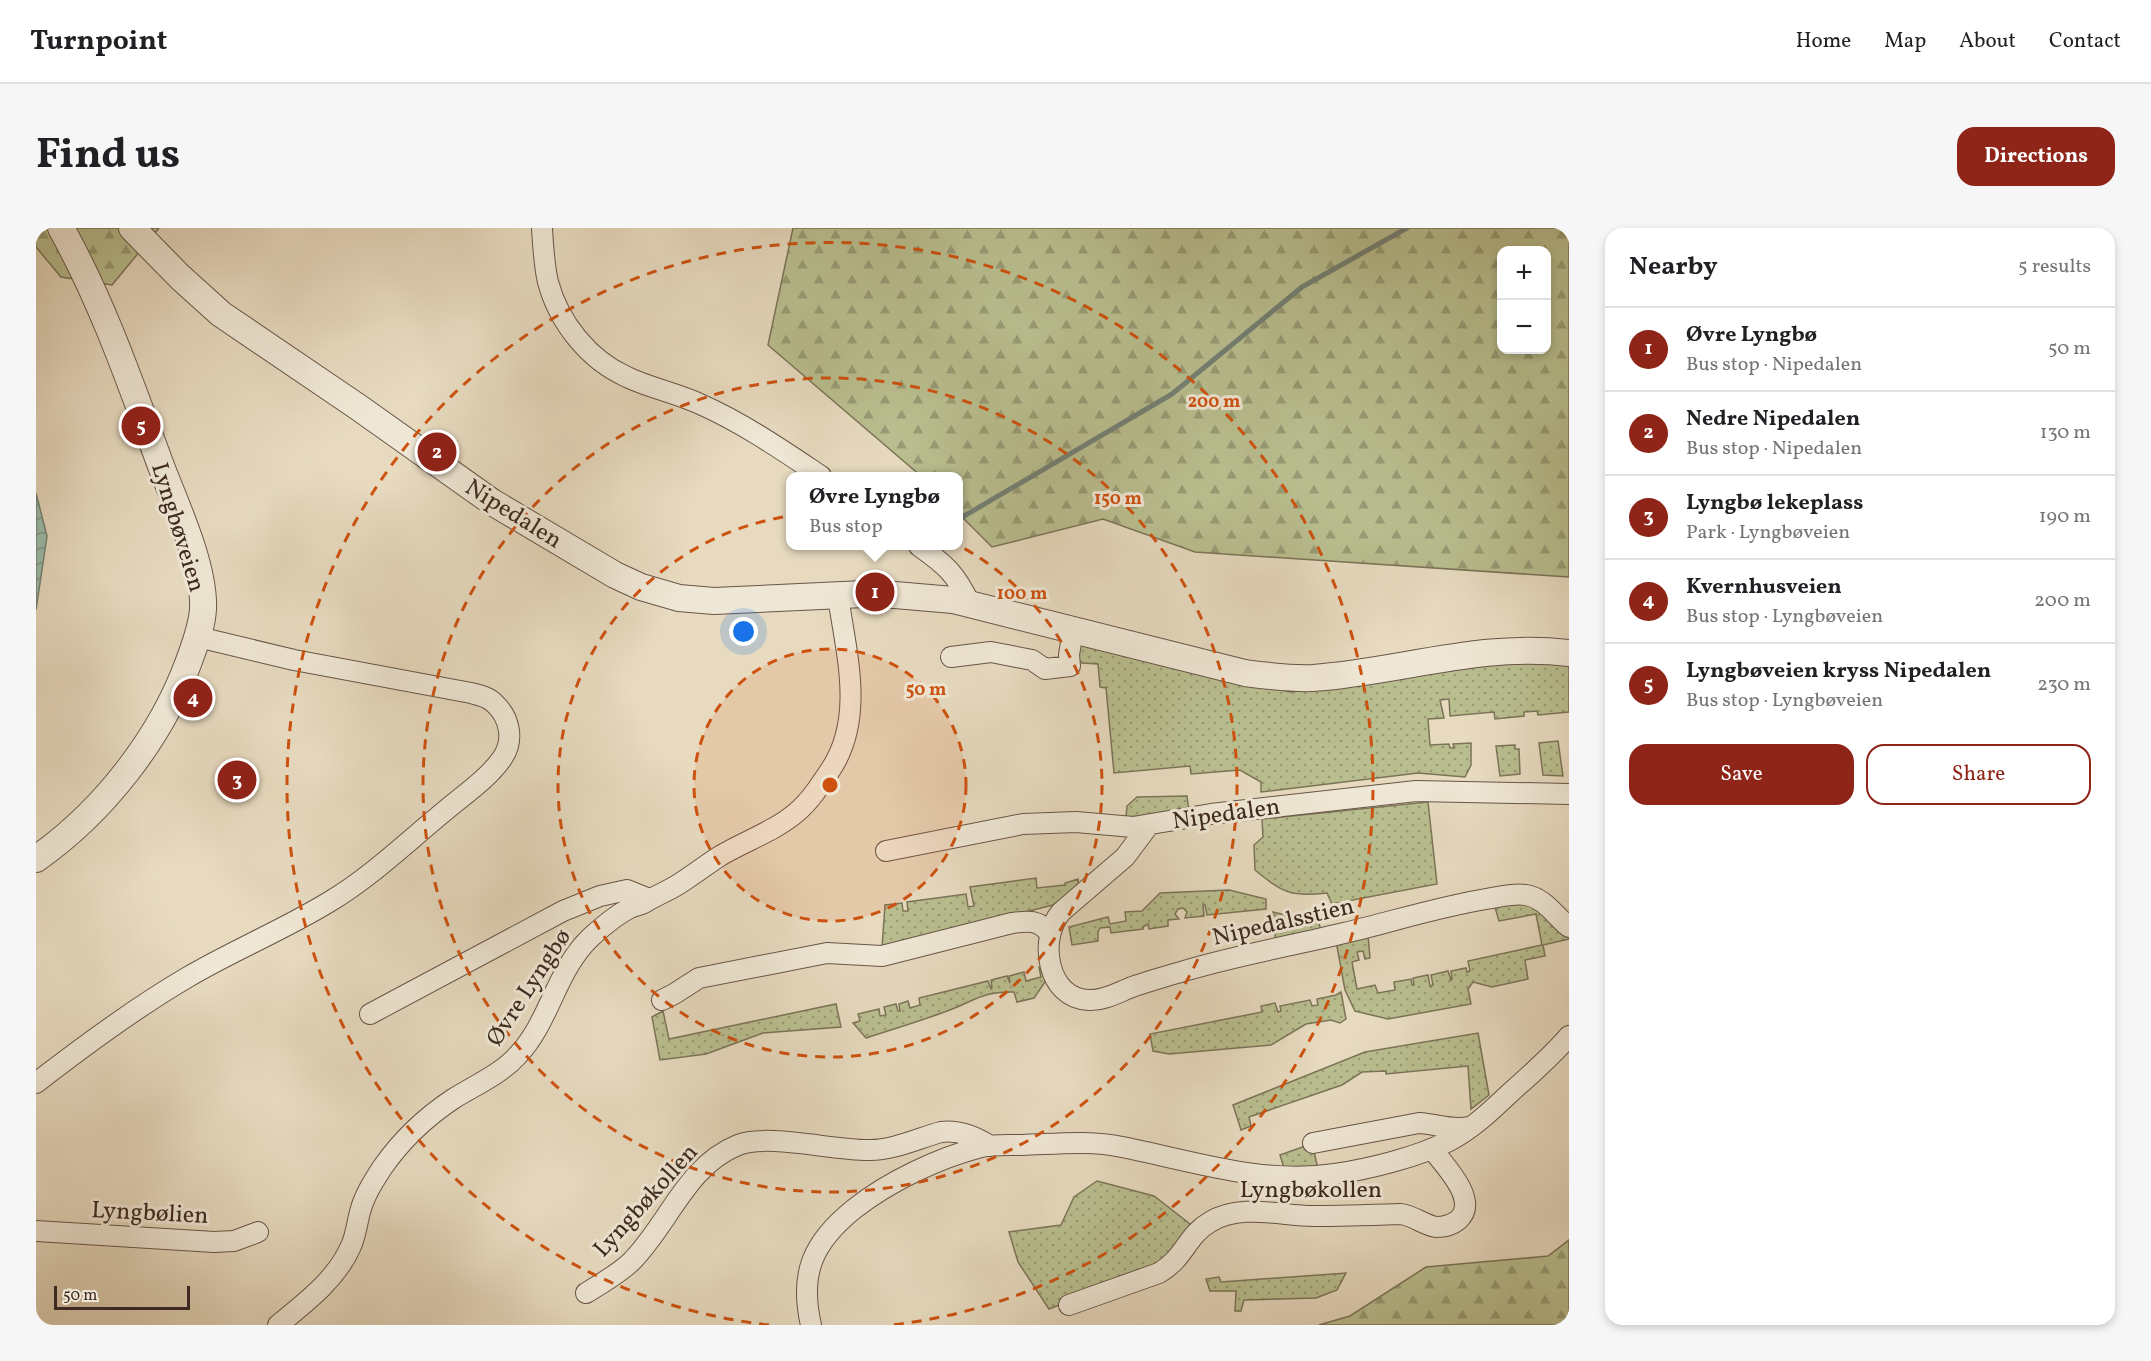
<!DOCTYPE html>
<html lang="en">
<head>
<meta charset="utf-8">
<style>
	body { margin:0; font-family:Vollkorn,serif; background:#f6f6f6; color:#202124 }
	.controls { position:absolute; right:18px; top:18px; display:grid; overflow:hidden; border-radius:12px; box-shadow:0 3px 9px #0003 }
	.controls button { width:54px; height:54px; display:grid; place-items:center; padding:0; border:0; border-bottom:2px solid #e0e0e0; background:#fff; color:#202124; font:30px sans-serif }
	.scale { position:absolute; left:18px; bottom:15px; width:136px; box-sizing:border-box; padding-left:6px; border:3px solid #3e2a21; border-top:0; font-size:16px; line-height:21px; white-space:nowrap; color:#3e2a21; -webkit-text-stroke:4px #efe7d5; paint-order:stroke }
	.you { position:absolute; left:708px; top:404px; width:21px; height:21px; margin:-15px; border:4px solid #fff; border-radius:50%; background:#1a73e8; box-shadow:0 0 0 9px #1a73e833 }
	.badge { display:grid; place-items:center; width:39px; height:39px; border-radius:50%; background:#8f2418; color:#fff; font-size:20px; font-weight:700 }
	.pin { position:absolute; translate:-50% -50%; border:3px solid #fff; box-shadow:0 2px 6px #0006 }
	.popup { position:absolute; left:750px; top:244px; width:177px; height:78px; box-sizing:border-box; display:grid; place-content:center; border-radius:12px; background:#fff; filter:drop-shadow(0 2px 4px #0005); font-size:20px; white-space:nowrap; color:#757577 }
	.popup b { font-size:22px; color:#202124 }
	.popup::after { content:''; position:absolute; left:50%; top:100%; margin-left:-12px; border:12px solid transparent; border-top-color:#fff }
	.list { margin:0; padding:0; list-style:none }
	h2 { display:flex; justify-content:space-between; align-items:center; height:78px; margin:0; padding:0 24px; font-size:26px }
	h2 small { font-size:20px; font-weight:400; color:#757577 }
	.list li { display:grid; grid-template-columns:39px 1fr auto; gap:18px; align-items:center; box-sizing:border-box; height:84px; padding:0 24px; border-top:2px solid #e0e0e0 }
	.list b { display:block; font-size:22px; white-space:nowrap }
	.list p { margin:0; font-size:20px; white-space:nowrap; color:#757577 }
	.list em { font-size:20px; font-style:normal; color:#757577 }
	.actions { display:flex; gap:12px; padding:18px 24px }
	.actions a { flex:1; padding:14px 0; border:2px solid #8f2418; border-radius:18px; text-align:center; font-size:21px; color:#8f2418 }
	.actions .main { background:#8f2418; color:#fff }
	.map { position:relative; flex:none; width:1533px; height:1097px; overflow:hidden; border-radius:18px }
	header { display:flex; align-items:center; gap:36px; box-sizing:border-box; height:84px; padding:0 30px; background:#fff; border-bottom:2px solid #e0e0e0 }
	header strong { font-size:28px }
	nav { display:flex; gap:33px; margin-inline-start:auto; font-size:21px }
	.intro { display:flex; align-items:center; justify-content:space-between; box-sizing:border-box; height:144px; padding:0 36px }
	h1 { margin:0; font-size:42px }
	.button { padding:15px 27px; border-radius:18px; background:#8f2418; color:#fff; font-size:21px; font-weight:700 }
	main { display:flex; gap:36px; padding:0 36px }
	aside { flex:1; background:#fff; border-radius:18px; box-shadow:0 3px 9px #0003 }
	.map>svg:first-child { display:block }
	.forest { fill:url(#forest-firs); stroke:#7c7458; stroke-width:1.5; fill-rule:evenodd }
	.park { fill:url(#park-dots); stroke:#7c7458; stroke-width:1.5 }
	.water { fill:url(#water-waves); stroke:#748174; stroke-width:1.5 }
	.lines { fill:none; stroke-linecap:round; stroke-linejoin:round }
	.stream { stroke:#748174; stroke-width:5 }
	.minor-casing { stroke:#685648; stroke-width:22 }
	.tertiary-casing { stroke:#685648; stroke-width:28 }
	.minor { stroke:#efe7d5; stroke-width:20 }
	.tertiary { stroke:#efe7d5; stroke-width:26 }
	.ring { fill:none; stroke:#ce520f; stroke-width:3; stroke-dasharray:10 8 }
	.labels { text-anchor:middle; stroke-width:6; stroke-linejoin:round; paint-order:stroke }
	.street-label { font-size:24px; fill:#3e2a21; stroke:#efe7d5 }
	.centre { fill:#ce520f; stroke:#efe7d5; stroke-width:3 }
	.ring-label { font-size:18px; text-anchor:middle; font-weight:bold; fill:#ce520f; stroke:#efe7d5; stroke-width:6; stroke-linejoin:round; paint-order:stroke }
</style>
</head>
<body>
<header>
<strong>Turnpoint</strong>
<nav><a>Home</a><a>Map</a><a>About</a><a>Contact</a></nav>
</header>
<div class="intro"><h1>Find us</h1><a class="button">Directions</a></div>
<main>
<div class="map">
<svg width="1533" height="1097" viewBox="0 0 1533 1097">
	<defs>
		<pattern id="forest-firs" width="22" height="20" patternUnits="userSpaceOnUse" patternTransform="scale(1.5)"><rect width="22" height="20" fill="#b9be8f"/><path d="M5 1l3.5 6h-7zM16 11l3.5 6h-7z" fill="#989b74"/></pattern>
		<pattern id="park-dots" width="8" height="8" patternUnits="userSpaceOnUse" patternTransform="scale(1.5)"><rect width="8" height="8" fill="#b9be8f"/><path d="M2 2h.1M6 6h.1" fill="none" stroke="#989b74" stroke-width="1.8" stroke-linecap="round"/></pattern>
		<pattern id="water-waves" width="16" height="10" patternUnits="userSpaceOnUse" patternTransform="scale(1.5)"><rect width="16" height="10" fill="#98bbac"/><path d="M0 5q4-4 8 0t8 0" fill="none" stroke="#7d988c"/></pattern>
	</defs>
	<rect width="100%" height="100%" fill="#e7dabf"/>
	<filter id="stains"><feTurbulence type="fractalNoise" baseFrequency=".00333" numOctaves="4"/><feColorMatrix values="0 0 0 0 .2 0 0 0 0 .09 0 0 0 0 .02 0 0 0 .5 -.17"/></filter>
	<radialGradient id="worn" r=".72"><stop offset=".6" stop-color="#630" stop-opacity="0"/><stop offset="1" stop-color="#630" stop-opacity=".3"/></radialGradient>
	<path class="forest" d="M 0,0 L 123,0 L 76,57 L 25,49 L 0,19 Z
		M 757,0 L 1533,0 L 1533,349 L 1159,324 L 1067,291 L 956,319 L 923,286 L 923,248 L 885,248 L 732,117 ZM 1510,22 L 1510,122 L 1466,122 L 1466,22 Z
		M 1533,1012 L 1533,1097 L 1283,1097 L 1314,1088 L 1390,1039 L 1512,1028 Z"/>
	<path class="park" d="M 1052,414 L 1254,464 L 1303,459 L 1495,431 L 1533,434 L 1533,484 L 1502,487 L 1501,483 L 1488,484 L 1488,488 L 1459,491 L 1458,484 L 1414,488 L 1413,471 L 1404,472 L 1408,490 L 1392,491 L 1394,517 L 1413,516 L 1414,520 L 1418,520 L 1417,516 L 1435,515 L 1435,537 L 1429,549 L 1382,545 L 1225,564 L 1225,554 L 1204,542 L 1155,546 L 1154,538 L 1078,545 L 1070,460 L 1064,459 L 1062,436 L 1046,435 L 1043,432 L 1041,420 L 1046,415 Z
		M 1522,513 L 1527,548 L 1507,547 L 1503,515 Z
		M 1479,517 L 1479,521 L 1483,521 L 1484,546 L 1464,548 L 1460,518 Z
		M 1151,568 L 1153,585 L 1090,589 L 1091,578 L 1101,569 Z
		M 1392,574 L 1401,656 L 1296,676 L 1291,665 C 1254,669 1247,665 1219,642 L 1218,617 L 1227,609 L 1226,591 Z
		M 1000,650 L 1001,660 L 1029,657 L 1029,655 L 1042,651 L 1043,660 L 1017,677 L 846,720 L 849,677 L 866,675 L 867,683 L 872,683 L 871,674 L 930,666 L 932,679 L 938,678 L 934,659 Z
		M 1193,662 L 1230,671 L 1230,681 L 1171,687 L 1169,677 L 1167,677 L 1168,688 L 1149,690 L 1151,684 L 1147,680 L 1142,681 L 1139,686 L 1143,691 L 1132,692 L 1132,698 L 1113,701 L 1112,696 L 1107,699 L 1107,701 L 1075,705 L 1074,699 L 1064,700 L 1062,704 L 1062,713 L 1036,717 L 1033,699 L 1072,689 L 1074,696 L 1090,693 L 1089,684 L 1106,683 L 1124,665 Z
		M 1485,673 L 1501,677 L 1533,707 L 1533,711 L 1507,717 L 1509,728 L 1489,732 L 1492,751 L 1456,759 L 1437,754 L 1432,761 L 1435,776 L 1352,791 L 1319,783 L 1309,762 L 1300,713 L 1332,707 L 1334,730 L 1329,731 L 1327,723 L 1321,724 L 1323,732 L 1316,734 L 1321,761 L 1339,757 L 1342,765 L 1359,762 L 1358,754 L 1375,751 L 1376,757 L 1378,757 L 1377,750 L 1392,747 L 1394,758 L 1397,757 L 1395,747 L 1412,743 L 1415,752 L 1416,751 L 1415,743 L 1430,740 L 1431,744 L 1434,743 L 1432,733 L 1506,717 L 1500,686 L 1463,693 L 1458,676 Z
		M 1237,684 L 1283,695 L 1285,703 L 1240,715 Z
		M 1008,738 L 1013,748 L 998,770 L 981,774 L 978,764 C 946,763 939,773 911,783 C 885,793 857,801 830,810 L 817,795 L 824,793 L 822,786 L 843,781 L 844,788 L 850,787 L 848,779 L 860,776 L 862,783 L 864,783 L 863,776 L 872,773 L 874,780 L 884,777 L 883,770 L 952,753 L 955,761 L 956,760 L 955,752 L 971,748 L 974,755 L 973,748 L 988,744 L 990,753 L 1005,749 L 1003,739 Z
		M 1305,764 L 1310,791 L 1304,795 L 1295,792 L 1270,796 L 1235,817 L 1133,826 L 1117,823 L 1114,806 L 1226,784 L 1225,778 L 1239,775 L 1242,784 L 1245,783 L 1244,778 L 1274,772 L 1276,778 L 1282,777 L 1281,771 L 1300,767 Z
		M 800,776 L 805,799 L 727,805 L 670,826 L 624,832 L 616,789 L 627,783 L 633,811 Z
		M 1442,805 L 1453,867 L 1435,881 L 1432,838 L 1350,846 L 1350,843 L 1326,844 L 1306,857 L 1213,889 L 1215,898 L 1205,902 L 1197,877 L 1329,824 Z
		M 1272,917 L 1277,919 L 1282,941 L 1248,940 L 1244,927 Z
		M 1061,953 L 1118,968 L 1158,999 L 1127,1036 L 1013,1081 L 982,1034 L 973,1004 L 1025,997 L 1038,969 Z
		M 1310,1045 L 1301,1062 L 1280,1070 L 1208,1072 L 1205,1083 L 1199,1083 L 1200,1063 L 1174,1063 L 1170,1051 L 1183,1049 L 1185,1054 Z"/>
	<path class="water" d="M 0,265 L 11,308 L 0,382 Z"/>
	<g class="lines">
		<path class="stream" d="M 923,291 L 1136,166 L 1266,59 L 1371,0"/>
		<g class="minor-casing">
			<path id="minor" d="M 506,0 C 507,18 508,37 512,54 C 523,95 553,132 591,149 C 614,160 640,165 664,176 C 707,195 746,222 785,248
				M 883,318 C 910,337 920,346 934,376
				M 915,429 L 955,424 L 996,432 L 1009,441 L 1034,438 L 1033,427 L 1037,401
				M 1113,597 L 1089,629 L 1025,684 C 1002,711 1011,771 1053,772 C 1068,773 1083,764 1096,759 C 1113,753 1131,748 1148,743 C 1201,727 1255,718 1308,705 C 1355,694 1402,679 1450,671 C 1463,669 1477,665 1490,667 C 1509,670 1519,688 1533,699
				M 850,623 L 987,596 L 1040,594 L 1097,599 L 1175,586 L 1380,563 L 1533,566
				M 626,772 L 638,766 L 663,750 L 791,725 L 846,728 L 976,695 C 991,693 1003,691 1013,705
				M 334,786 L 527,683 L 564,668 L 591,662 L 613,671
				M 0,855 C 49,817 99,780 152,749 C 198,722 247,702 293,674 C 335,649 372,613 410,582 C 429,566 453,550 467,529 C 478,512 474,490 459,476 C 453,469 443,467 435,465 L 258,432 L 162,409
				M 1277,915 L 1383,895 C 1401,896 1416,903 1433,899
				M 0,1003 L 178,1014 L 198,1013 L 222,1004
				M 550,1065 C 565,1056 582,1046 595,1034 C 633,996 650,938 702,917 C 730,905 800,923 834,922 C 858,922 883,910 905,904 C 922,902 940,909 954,918
				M 1033,1077 L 1123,1045 C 1149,1030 1150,1008 1174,994 C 1205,975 1244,988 1278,988 C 1307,988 1336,987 1365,986 C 1378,988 1388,997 1400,999 C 1408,999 1416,997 1422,992 C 1444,973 1409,938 1396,921
				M 242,1097 C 269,1075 301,1051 315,1018 C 320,1007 321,995 324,984 C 328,968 337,954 346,940 C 364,914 390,889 417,871 C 439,857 464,847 482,827 C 514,793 520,742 555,709 C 566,699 580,687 594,680 C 599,678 604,677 608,675 C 619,668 632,663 643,656 C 657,647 670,637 684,628 C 709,613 739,603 761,584 C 775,572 785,556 795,541 C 829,489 810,425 802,368
				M 775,1097 C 763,1045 777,1014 818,981 C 852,954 902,930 945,919 C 958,916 973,917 986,917 C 1019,916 1054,912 1086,919 C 1157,933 1226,957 1299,946 C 1333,941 1382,929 1413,913 C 1436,901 1455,883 1474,865 C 1494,847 1515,829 1533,808"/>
		</g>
		<g class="tertiary-casing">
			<path id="tertiary" d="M 96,0 L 144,49 L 185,86 L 322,179 L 456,274 L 579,347 L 605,359 L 643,370 L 678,373 L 828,366 L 859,367 L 917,372 L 1209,445 C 1232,448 1254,451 1277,450 C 1362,444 1447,414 1533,425
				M 0,631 C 67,584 125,510 153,433 C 159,416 166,399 167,381 C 169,339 140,277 125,238 C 95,157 67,75 25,0"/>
		</g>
		<use href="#minor" class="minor"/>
		<use href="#tertiary" class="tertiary"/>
	</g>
	<circle cx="794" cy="557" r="136" fill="#ce520f" fill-opacity=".12"/>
	<g class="ring">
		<circle cx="794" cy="557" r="136"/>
		<circle cx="794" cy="557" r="272"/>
		<circle cx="794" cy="557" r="407"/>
		<path d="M733 1097A543 543 0 1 1 855 1097"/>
	</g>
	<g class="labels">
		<g class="street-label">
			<text transform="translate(478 285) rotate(32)" y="8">Nipedalen</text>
			<text transform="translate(143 299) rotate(73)" y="8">Lyngbøveien</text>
			<text transform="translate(1190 585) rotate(-8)" y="8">Nipedalen</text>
			<text transform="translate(1247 693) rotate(-13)" y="8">Nipedalsstien</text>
			<text transform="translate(492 759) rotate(-57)" y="8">Øvre Lyngbø</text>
			<text x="1275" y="969">Lyngbøkollen</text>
			<text transform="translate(609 972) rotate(-48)" y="8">Lyngbøkollen</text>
			<text transform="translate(114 984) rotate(3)" y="8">Lyngbølien</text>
		</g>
	</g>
	<circle cx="794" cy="557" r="9" class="centre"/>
	<g class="ring-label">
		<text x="1178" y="179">200 m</text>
		<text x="1082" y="276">150 m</text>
		<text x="986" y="371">100 m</text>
		<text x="890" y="467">50 m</text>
	</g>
	<rect width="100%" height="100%" filter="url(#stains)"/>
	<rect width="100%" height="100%" fill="url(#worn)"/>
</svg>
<div class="controls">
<button>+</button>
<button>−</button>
</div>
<div class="scale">50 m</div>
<div class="you"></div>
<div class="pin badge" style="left:839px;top:364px">1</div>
<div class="popup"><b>Øvre Lyngbø</b>Bus stop</div>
<div class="pin badge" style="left:401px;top:224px">2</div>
<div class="pin badge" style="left:201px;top:552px">3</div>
<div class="pin badge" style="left:157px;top:470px">4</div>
<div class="pin badge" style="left:105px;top:198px">5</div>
</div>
<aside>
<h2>Nearby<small>5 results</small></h2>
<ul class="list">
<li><span class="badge">1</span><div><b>Øvre Lyngbø</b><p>Bus stop · Nipedalen</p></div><em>50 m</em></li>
<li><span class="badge">2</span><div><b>Nedre Nipedalen</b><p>Bus stop · Nipedalen</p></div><em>130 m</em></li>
<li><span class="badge">3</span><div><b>Lyngbø lekeplass</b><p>Park · Lyngbøveien</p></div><em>190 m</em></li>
<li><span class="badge">4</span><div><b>Kvernhusveien</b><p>Bus stop · Lyngbøveien</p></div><em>200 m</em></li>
<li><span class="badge">5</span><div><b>Lyngbøveien kryss Nipedalen</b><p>Bus stop · Lyngbøveien</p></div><em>230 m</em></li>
</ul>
<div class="actions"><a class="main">Save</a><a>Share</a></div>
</aside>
</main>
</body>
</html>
